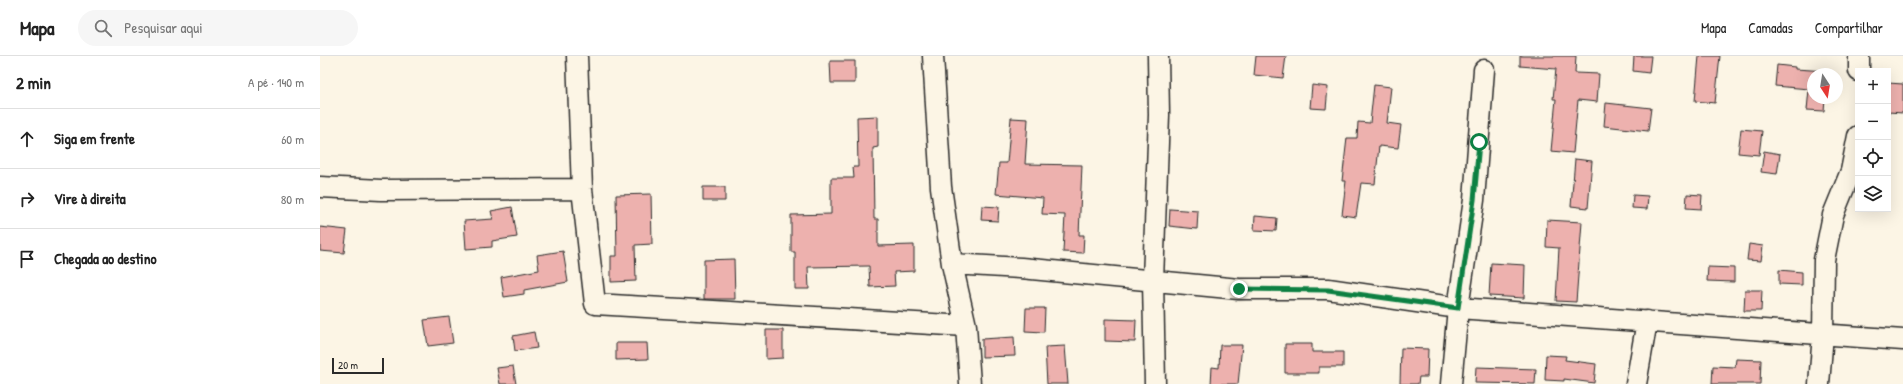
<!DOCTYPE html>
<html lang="pt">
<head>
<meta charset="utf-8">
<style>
	body { margin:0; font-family:"Patrick Hand",sans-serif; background:#f6f6f6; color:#222 }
	.controls { position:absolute; right:12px; top:12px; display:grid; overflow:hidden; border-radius:0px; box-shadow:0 4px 16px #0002 }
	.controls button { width:36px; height:36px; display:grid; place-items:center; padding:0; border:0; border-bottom:1px solid #e0e0e0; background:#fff; color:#222; font:20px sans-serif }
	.compass { position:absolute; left:1487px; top:12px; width:36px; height:36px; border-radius:50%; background:#fff; box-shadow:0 4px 16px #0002; rotate:168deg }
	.scale { position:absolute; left:12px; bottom:10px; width:52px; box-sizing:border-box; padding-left:4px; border:2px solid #2b2b2b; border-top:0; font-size:11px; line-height:14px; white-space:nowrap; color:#2b2b2b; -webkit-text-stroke:3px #fcf5e5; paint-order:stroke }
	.stop { position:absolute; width:12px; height:12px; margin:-9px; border:3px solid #0b8043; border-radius:50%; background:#fff }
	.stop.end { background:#0b8043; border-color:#fff; box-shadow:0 1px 4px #0008 }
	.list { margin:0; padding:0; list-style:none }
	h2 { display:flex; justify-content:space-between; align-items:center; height:52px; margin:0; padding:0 16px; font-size:17px }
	h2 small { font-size:13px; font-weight:400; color:#767676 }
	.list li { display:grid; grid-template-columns:26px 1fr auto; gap:12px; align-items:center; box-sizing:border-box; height:60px; padding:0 16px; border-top:1px solid #e0e0e0 }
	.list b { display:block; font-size:15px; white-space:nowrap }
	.list em { font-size:13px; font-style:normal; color:#767676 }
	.icon { flex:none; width:22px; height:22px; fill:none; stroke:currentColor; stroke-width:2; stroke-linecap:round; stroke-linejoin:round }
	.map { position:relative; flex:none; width:1583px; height:328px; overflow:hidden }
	header { display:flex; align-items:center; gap:24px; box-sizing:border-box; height:56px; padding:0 20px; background:#fff; border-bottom:1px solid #e0e0e0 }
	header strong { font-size:19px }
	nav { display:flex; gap:22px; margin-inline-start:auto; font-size:14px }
	.search { width:280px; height:36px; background:#f6f6f6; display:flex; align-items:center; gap:10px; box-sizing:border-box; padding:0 14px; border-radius:22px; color:#767676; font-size:15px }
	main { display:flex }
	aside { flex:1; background:#fff }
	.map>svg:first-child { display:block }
	.building { fill:#edb1ae; stroke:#2b2b2b }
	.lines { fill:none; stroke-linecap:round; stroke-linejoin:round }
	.street-casing { stroke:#2b2b2b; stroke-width:23 }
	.street { stroke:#fcf5e5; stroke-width:20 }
	.route { stroke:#0b8043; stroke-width:5 }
</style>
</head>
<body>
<header>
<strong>Mapa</strong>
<div class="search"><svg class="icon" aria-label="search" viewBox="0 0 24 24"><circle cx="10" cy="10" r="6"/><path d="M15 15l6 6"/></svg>Pesquisar aqui</div>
<nav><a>Mapa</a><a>Camadas</a><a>Compartilhar</a></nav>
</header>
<main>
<aside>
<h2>2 min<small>A pé · 140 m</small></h2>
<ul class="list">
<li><svg class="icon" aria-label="ahead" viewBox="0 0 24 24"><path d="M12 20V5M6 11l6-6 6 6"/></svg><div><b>Siga em frente</b></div><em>60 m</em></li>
<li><svg class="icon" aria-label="right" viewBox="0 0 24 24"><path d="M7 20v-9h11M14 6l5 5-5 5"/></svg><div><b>Vire à direita</b></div><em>80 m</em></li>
<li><svg class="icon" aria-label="arrive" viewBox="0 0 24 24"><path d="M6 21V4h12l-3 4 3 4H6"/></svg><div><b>Chegada ao destino</b></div></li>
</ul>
</aside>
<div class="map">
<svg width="1583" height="328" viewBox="0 0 1583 328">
	<rect width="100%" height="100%" fill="#fcf5e5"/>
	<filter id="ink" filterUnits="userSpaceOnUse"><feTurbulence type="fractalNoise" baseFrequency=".025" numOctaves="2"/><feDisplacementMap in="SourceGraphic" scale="8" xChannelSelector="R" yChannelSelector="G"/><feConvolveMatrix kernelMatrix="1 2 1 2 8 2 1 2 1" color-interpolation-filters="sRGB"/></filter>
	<g filter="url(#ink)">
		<path class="building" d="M 936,0 L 966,0 L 963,22 L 934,19 Z
			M 1200,0 L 1256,0 L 1255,17 L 1279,18 L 1277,46 L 1258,44 L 1253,97 L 1231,95 L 1236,43 L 1233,43 L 1236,13 L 1200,10 Z
			M 1314,0 L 1331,0 L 1329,17 L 1313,15 Z
			M 1379,0 L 1400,0 L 1395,47 L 1375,45 Z
			M 510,5 L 535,5 L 535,27 L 511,27 Z
			M 1457,9 L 1475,11 L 1475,13 L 1507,15 L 1506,18 L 1493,18 L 1493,42 L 1505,42 L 1504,55 L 1487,54 L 1489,33 L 1455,30 Z
			M 1568,27 L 1583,28 L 1583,57 L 1568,56 Z
			M 992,29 L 1008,31 L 1006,53 L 990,52 Z
			M 1054,29 L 1071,31 L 1067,67 L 1081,69 L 1078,92 L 1059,90 L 1055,128 L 1041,127 L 1036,161 L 1022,159 L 1026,125 L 1022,125 L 1027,82 L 1037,82 L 1038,66 L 1050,67 Z
			M 1286,47 L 1331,52 L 1328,75 L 1284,70 Z
			M 558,60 L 558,91 L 553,92 L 554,163 L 558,163 L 558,190 L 594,189 L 594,215 L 574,216 L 575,230 L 550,231 L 549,210 L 488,211 L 489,233 L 475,233 L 475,196 L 471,196 L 471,159 L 511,158 L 511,122 L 534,122 L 533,111 L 538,111 L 537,61 Z
			M 691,62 L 708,63 L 705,108 L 762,109 L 759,179 L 764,179 L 763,197 L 743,196 L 745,159 L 722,158 L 723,142 L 676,138 L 679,107 L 687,107 Z
			M 1421,73 L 1442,75 L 1439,99 L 1418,97 Z
			M 1444,95 L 1460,98 L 1457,118 L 1441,116 Z
			M 1255,103 L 1272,105 L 1268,152 L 1251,150 Z
			M 383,131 L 405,131 L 405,145 L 383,145 Z
			M 331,138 L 332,188 L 315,189 L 316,225 L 291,226 L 291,200 L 297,200 L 296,139 Z
			M 1367,138 L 1382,139 L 1381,153 L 1366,152 Z
			M 1313,139 L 1328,140 L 1327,153 L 1312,152 Z
			M 662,150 L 679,151 L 678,165 L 661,164 Z
			M 192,151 L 197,181 L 172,185 L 172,191 L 146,193 L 144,165 L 173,163 L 171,155 Z
			M 850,153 L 878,155 L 877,173 L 849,170 Z
			M 935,160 L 957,162 L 956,175 L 934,174 Z
			M 1227,164 L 1262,166 L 1256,246 L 1236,245 L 1239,192 L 1226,191 Z
			M 0,171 L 27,174 L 24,197 L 0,195 Z
			M 1429,188 L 1443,190 L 1441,205 L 1427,204 Z
			M 243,195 L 248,226 L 204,234 L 204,238 L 184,241 L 181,221 L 219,214 L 217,199 Z
			M 414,203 L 415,243 L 384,243 L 384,204 Z
			M 1171,207 L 1205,209 L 1204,242 L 1169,240 Z
			M 1388,211 L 1414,212 L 1414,226 L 1387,225 Z
			M 1459,214 L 1482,216 L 1482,229 L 1459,228 Z
			M 1425,234 L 1442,234 L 1441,255 L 1424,255 Z
			M 706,252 L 725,252 L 724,276 L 705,275 Z
			M 129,261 L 133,287 L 108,290 L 104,264 Z
			M 785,263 L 816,264 L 815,286 L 785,285 Z
			M 446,274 L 463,274 L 463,302 L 446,303 Z
			M 214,276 L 217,292 L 195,295 L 193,280 Z
			M 694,281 L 695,300 L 662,301 L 662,283 Z
			M 296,287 L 327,287 L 328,303 L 296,304 Z
			M 965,288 L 992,288 L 992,296 L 1023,296 L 1023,311 L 999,311 L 999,317 L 965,317 Z
			M 900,289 L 922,289 L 918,328 L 891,328 L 892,311 L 899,312 Z
			M 745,290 L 748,328 L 727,328 L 725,291 Z
			M 1081,292 L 1108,293 L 1107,321 L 1099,321 L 1098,328 L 1080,328 Z
			M 1226,299 L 1246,300 L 1245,304 L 1276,308 L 1274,327 L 1244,323 L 1244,325 L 1225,324 Z
			M 1416,303 L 1441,304 L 1440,328 L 1392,328 L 1393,310 L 1415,311 Z
			M 193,310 L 196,328 L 180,328 L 177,312 Z
			M 1156,311 L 1216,313 L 1215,328 L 1155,327 Z"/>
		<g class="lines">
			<g class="street-casing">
				<path id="street" d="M 257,0 L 262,133 L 275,248 L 646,270
					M 613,0 L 621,131 L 632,208 L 646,270 L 650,328
					M 1539,15 L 1539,0
					M 0,131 L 61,134 L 262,133
					M 632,208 L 701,212 L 919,233 L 1008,233 L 1138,252 L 1583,284
					M 835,328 L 833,224 L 839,59 L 838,0
					M 1131,328 L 1138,252 L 1154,144 L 1164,14
					M 1316,328 L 1327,265
					M 1499,328 L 1503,278 L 1504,204 L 1513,159 L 1531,115 L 1538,80"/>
			</g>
			<use href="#street" class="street"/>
		</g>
	</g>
	<g class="lines" filter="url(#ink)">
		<path class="route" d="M 919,233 L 1008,234 L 1138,252 L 1154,144 L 1159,86"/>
	</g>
</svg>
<div class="controls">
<button>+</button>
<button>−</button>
<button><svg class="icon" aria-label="locate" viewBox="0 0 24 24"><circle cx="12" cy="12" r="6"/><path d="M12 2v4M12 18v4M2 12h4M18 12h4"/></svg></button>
<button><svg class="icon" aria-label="layers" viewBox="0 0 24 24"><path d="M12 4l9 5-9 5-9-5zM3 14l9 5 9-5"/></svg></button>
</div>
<svg class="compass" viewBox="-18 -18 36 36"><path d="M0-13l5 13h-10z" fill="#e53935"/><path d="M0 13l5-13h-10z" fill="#767676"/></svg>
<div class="scale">20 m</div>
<div class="stop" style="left:1159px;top:86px"></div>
<div class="stop end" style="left:919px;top:233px"></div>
</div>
</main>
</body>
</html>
